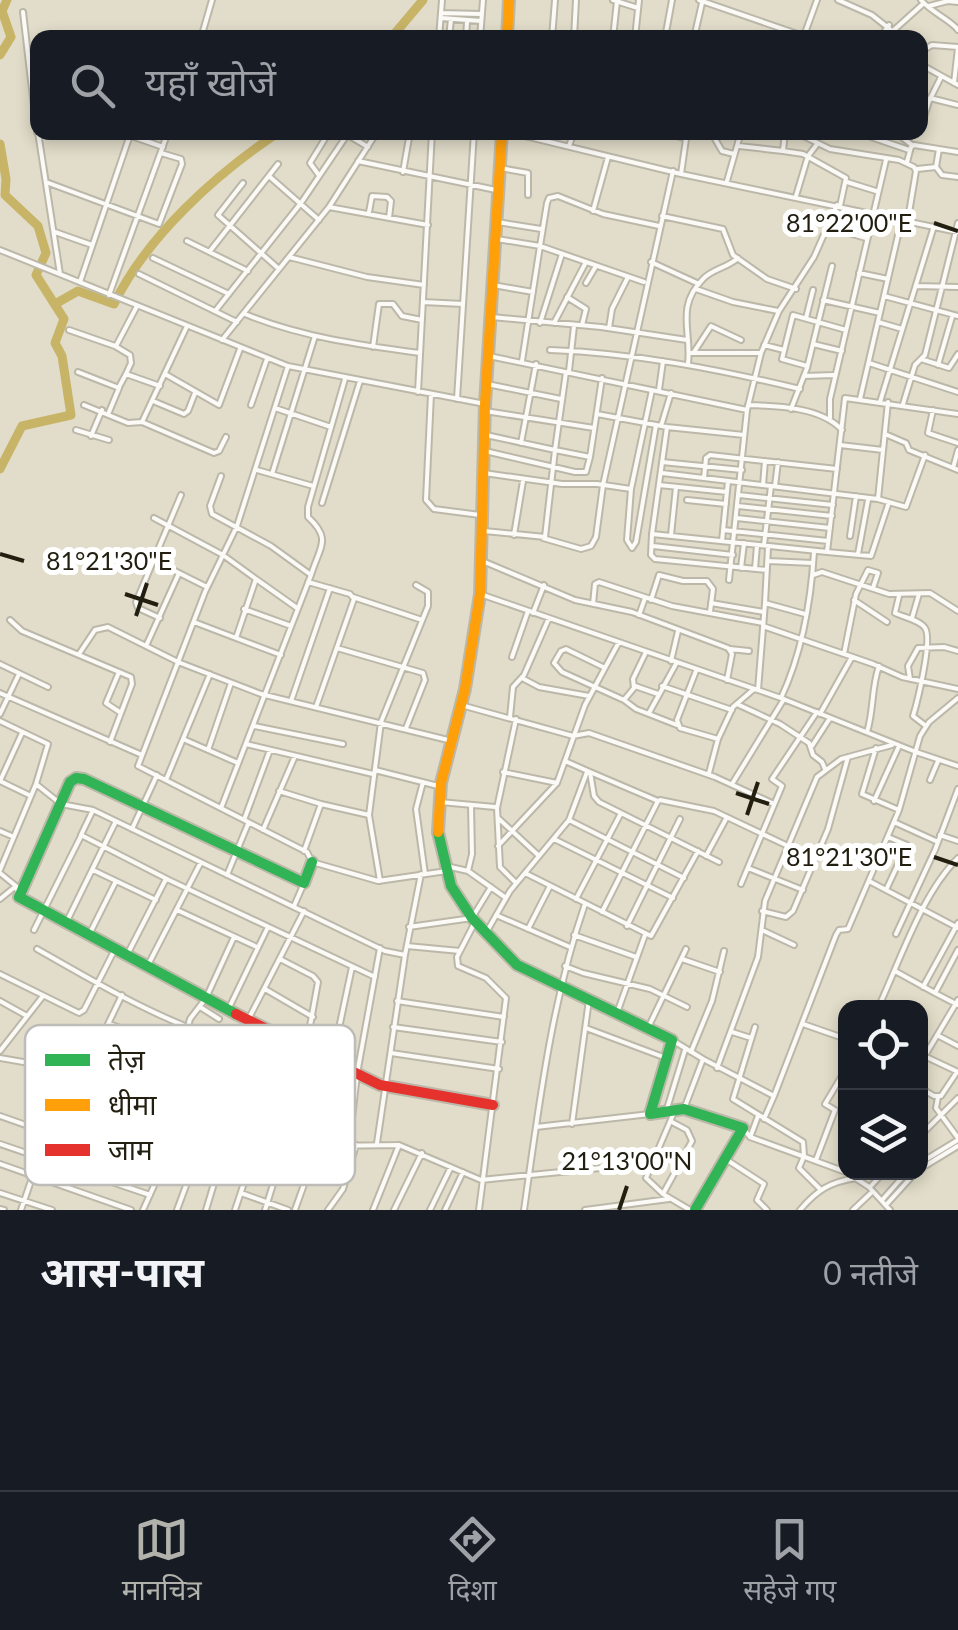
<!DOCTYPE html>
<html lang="hi">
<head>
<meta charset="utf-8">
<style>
	body { margin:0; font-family:Lato,"Noto Sans Devanagari",sans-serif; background:#242831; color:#f1f3f6 }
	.controls { position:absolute; right:30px; bottom:30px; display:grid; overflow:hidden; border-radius:20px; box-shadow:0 5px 15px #0003 }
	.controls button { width:90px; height:90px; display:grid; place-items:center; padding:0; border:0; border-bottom:2px solid #363941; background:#171b24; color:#f1f3f6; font:50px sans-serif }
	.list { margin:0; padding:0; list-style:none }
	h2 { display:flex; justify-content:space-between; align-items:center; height:130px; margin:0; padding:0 40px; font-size:42px }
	h2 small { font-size:32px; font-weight:400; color:#9ea1a6 }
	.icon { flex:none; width:55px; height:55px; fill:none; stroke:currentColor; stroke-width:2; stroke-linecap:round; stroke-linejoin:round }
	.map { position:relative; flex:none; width:958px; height:1210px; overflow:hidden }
	.search { position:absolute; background:#171b24; box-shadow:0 5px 15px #0003; left:30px; right:30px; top:30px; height:110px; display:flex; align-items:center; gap:25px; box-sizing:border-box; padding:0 35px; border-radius:20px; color:#9ea1a6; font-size:38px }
	.sheet { height:280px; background:#171b24 }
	nav { display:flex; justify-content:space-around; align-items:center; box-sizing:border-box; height:140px; border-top:2px solid #363941; background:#171b24; font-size:28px; color:#9ea1a6 }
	nav a { display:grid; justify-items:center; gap:5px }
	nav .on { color:#b2b2ac }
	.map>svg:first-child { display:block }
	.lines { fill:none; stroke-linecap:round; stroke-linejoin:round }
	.river { stroke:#c8b467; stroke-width:9 }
	.street-casing { stroke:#bcb8a9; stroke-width:8 }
	.fast-casing { stroke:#bcb8a9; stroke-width:14 }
	.slow-casing { stroke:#bcb8a9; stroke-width:14 }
	.jam-casing { stroke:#bcb8a9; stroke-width:14 }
	.street { stroke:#fbfaf7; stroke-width:4 }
	.fast { stroke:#30b455; stroke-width:10 }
	.slow { stroke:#ff9f0a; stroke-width:10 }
	.jam { stroke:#e5322d; stroke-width:10 }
	.ticks { fill:none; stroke:#221f11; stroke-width:4 }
	.key { fill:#fff; stroke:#bdbcb8; stroke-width:2.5 }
	.key-label { font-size:28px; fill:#221f11 }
	.ticks-label { font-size:25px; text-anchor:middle; fill:#221f11; stroke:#fff; stroke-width:10; stroke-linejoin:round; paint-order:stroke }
</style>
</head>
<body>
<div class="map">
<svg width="958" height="1210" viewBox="0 0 958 1210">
	<rect width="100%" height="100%" fill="#e2ddca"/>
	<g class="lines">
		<path class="river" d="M 391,38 L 423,0
			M 0,55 L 11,37 L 2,11 L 7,0
			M 0,144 L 6,179 L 5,195 L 38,226 L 46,253 L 36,275 L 64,319 L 55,343 L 62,356 L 71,415 L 22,426 L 0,469
			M 55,304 L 78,291 L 114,304 C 147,236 216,174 279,132"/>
		<g class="street-casing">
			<path id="street" d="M 613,0 L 617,1 L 613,38
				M 699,0 L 809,38
				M 838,0 L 872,15 L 901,38
				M 921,0 C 932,13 951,20 958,30
				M 619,2 L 638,8
				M 929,6 L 948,1 L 958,2
				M 23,12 L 37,132
				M 441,13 L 481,14
				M 441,18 L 481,21
				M 894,30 L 924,3
				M 695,33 L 713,38
				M 805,33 L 817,0
				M 201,38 L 212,0
				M 439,38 L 442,0
				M 449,38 L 451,19
				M 466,38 L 467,22
				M 480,38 L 483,0
				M 552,38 L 555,0
				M 574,38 L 576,0
				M 635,38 L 639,0
				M 665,38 L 672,0
				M 694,38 L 702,3
				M 880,38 L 889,25
				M 920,52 L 932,45 L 958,47
				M 920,64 L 958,85
				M 954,83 L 958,48
				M 930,98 L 958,105
				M 920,99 L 929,101 L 941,77
				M 920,130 L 929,101
				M 38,132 L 60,274
				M 120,132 L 163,147
				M 508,132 L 681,174 L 958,232
				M 665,132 L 686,139
				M 711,132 L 722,151 L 734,154
				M 785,132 L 783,151 L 803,154 L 846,178 L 840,206
				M 795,132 L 830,149 L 899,160 L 914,167 L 916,171 L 908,219
				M 895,132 L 912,145
				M 348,135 L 368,147
				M 871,137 L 909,150
				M 569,146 L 574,132
				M 739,146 L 783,151
				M 358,161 L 496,190
				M 907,162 L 911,147 L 914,145 L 958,152
				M 936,167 L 939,149
				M 500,168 L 528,173 L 528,195
				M 917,169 L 936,167 L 942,175 L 958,177
				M 403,172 L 410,132
				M 318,174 L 310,163 L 329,132
				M 681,174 L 687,132
				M 270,177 L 319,220
				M 727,181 L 741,132
				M 46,182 L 159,224 L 182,164 L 181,159 L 161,153
				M 847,182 L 876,191
				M 243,183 L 218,215 L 279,269
				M 796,196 L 808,156 L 818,143
				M 329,207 L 428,225
				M 593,211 L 608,157
				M 369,212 L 372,196 L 387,197 L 391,201 L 389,218
				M 662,216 L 723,229 L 733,255 L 767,279 L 796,289
				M 497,222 L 541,229
				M 827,227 L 866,238
				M 55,232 L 92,245
				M 497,239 L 540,246 L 522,361
				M 187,241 L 248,271
				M 0,250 L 288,366 L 485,404
				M 210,251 L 278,164
				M 289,257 L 367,277 L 424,285
				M 153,258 L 229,294
				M 651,262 L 699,284
				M 859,273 L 888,279
				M 139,274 L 237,322
				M 80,282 L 131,132
				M 644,282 L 540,246 L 547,203 L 549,198 L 558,196 L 603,214 L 659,226
				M 586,283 L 596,266
				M 493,285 L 533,292
				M 916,286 L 958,287
				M 696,289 L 733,302 L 778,311
				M 109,295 L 168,132
				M 884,296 L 958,316
				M 567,297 L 586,309 L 582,325
				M 823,300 L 880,313
				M 423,302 L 463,304
				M 216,310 L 301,203 L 349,132
				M 245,314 C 301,337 360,345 420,353
				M 492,317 L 601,327 L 687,340
				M 806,318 L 813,290
				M 878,322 L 902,329
				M 540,323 L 562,254
				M 554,323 L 586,262
				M 609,328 L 612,309 L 628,277
				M 69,330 L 115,346 L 130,355 L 131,363 L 126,374
				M 222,340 L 329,207 L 377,132
				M 813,344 L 842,351
				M 764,345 L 784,350
				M 116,346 L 137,306
				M 373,347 L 379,304 L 393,304 L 402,316 L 422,320
				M 550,350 C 635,353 717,369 800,389
				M 694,352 L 711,326 L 741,340
				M 691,353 L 761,353
				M 489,356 L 747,410
				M 921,359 L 949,368 L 958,354
				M 869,363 L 958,392
				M 688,364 C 692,332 675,307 703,279 C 712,269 727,268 738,258
				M 938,365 L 952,317
				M 288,366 L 237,526 L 205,592 L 138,766 L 307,852 L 312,862 L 378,881 L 447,871
				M 807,366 L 782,359 L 793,315 L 846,330
				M 569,371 L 574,326
				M 78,372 L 119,388 L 109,412
				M 566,372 L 555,450 L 590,457 L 602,378
				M 165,374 L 219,405 L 240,349
				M 804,376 L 834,375
				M 487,384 L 561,399
				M 119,387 L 126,374 L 160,386
				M 659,390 L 663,361
				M 418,392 L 432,132
				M 431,394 L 426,500 L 434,509 L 480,515
				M 457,399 L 474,132
				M 860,399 L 902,218
				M 153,401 L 184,414 L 188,411 L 195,393
				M 880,402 L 934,226
				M 903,404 L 915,365 L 925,355 L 958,223
				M 84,405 L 128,423 L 142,422 L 187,326
				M 251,405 L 267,359
				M 748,405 C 778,406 821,407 842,430
				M 275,408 L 331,427
				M 791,409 L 807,368 L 832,266
				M 933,410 L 928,433 L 958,443
				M 485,411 L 594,428
				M 597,414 L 667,427 L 652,534 L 827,552 L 845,398 L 958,414
				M 830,418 L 830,399 L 886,160
				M 142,422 L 214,453 L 219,451 L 226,437
				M 661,426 L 671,393
				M 667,427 L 744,435
				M 76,430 L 109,440
				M 885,434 L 906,443 L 909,450 L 958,470
				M 91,436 L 102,410
				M 521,443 L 536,364
				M 840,445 L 883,450
				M 485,451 L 575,472 L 586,472 L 590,457
				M 662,462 L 742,470
				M 953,468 L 958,450
				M 257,470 L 313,486
				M 484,473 L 562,484 L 597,484 L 631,489 L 652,390
				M 662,473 L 771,486
				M 272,474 L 315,336
				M 221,476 L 210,506 L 212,514 L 271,546 L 311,575 L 221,808
				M 704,478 L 706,458 L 710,455 L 837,469
				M 659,485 L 727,492
				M 763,485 L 765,461
				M 775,486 L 778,462
				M 631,489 L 627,540 L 632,548 L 636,542 L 656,425
				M 739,495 L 833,505
				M 878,499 L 906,507 L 925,455
				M 687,500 L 726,504
				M 322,503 L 360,381
				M 738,506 L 832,516
				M 154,518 L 223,555 L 256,579 L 236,638 L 281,655
				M 737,518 L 830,528
				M 723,530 L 828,541
				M 484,531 L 545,537 L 555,450 L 486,435
				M 652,534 L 651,555 L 655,559 L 767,570
				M 514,535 L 523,481
				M 671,535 L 676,487
				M 850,536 L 856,496
				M 543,538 L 581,549 L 591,546 L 596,537 L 603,485 L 673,171
				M 722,541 L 728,481
				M 764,545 L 771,486 L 878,499 L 888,402
				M 653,546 L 733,555
				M 827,552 L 871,556 L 889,502
				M 858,554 L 868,500
				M 153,560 L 207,587
				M 480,560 L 575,600 L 632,612 L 728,648 L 732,654 L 727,680
				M 768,561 L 813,563
				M 741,568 L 744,543
				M 755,569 L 757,545
				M 311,575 C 320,546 332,539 308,517 L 308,507 L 345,379
				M 813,575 L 822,572 L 889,594 L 930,593 L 958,611
				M 256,579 L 297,608
				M 729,580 L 747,410 L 761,353 L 779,311 L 814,257 L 837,205
				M 308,582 L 350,594 L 354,599 L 316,707
				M 480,594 L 781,698 L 916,752 L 958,766
				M 899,596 L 895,613 C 903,617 920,620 925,628 C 933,639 917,703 913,716 L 926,726
				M 353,597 L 422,620
				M 651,600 L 659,575 L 683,581 L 707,581 L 713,589 L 710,612
				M 854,600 L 887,622
				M 711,603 L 764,612
				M 765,603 L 768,548
				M 593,604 L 595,584 L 599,582 L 672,606 L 763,623
				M 244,609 L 291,626
				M 533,613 L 544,585
				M 639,615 L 645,598
				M 160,618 L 138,608 L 136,602 L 181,495
				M 912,618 L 919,594
				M 10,620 L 22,631 L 131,677 L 132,684 L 110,742
				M 194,622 L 236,638
				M 763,626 L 873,664 L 902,677 L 958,689
				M 146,646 L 179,573
				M 337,648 L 423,673 L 425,680 L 406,728
				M 730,649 L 749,651
				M 79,654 L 95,630 L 108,627 L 178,662 L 261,694 L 452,741
				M 844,654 L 856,594 L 868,570 L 878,573 L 873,588
				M 512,657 L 528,611
				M 671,661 L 678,631
				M 0,664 L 48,687
				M 605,668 L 566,649 L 561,651 L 554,663 L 562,672 L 624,700 L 634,688 L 633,679 L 646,652
				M 696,671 L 677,720 L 680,728 L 718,739 L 733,707 L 754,689
				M 119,672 L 106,703 L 121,713
				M 522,678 L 539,687 L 589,696
				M 910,679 L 908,666 L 918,648 L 944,647 L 958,651
				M 635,686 L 658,694
				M 662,686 L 732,710
				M 758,690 L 765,603 L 805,614
				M 0,693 L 142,755
				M 781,698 C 802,653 811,601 814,552
				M 624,700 L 636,709 L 677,725
				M 291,701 L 330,588
				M 737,704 L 780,724 L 809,743 L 813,755 L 822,762 L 825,769
				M 461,705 L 573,736 L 589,733 L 715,777 L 774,804
				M 649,713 L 677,662
				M 0,714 L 19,674
				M 820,714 L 852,657
				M 510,717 L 513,687 L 524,675 L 549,618
				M 516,719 L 497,808 L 500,867 L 516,883
				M 0,721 L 48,744 L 36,784
				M 254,726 L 343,744
				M 867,732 C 874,710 871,689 879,666
				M 183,739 L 238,763
				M 246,744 L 373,774
				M 812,746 L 830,718
				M 876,748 L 862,794 L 899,810
				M 208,750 L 231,683
				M 565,761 L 590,772 L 594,796 L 599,802 L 719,862
				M 375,770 L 438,786
				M 503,772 L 557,783
				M 587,772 L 569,820 L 684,878
				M 590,772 L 658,801 L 602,912
				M 709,773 L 718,739
				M 166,780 L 210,674
				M 930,780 L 938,761
				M 0,781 L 22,733
				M 0,781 L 31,796
				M 423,782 L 416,809 L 425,874
				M 732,784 L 784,699
				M 279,791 L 321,804
				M 660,800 L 714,811 L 790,847
				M 874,801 L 899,746
				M 440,802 L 495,807
				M 93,810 L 81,835 L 169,880 L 375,977
				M 498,818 L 538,855
				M 244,820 L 270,750
				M 894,822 L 938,842
				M 132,829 L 157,775
				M 263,830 L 295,756
				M 0,831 L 14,837
				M 940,835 L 958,841
				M 554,839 L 673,898
				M 498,846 L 557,783 L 585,705 L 619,642
				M 304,851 L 321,804 L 369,815
				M 706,856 L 727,817
				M 446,866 L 468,871 L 506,898
				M 748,868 L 803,890
				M 0,870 L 36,784 L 61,804 L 93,810 L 385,951 L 405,955 L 421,874
				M 93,870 L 156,900
				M 468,871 L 472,854 L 471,805
				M 0,873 L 16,886 L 18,892
				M 525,873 L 651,936 L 698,851
				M 227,875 L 248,824
				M 380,881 L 369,815 L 381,722 L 428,606 L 428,592 L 416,585
				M 869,881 L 958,928
				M 741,884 L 782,786 L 772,779 L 817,712
				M 886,890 L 907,845 L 888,837
				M 0,899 L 16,886
				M 576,899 L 620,815
				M 294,906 L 304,883
				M 177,910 L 257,947
				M 762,911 L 786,917 L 793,911 L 828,829 L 848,757
				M 496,915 L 570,947
				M 66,923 L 116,821
				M 474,924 L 457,957 L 458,966 L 486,978 L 506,998 L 479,1210
				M 627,926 L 680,819
				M 409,927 L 472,918 L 491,887
				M 528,929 L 550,886
				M 34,930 L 81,836
				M 762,930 L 794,945
				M 486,933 L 510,891 L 569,820
				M 896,934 L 935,850 L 958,789
				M 89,935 L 116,881
				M 574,935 L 636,957
				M 407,946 L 460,951
				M 37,949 C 86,977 137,1007 190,1028 C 236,1046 287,1056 328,1085 C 334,1109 304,1183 295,1210
				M 958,950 L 935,993 L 958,1005
				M 127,955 L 166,879
				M 280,959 L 313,976 L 318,982 L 306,1048
				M 682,959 L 720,972
				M 565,966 L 583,973 L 650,989 L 687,1007
				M 147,967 L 201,862
				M 895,971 L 935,993
				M 0,974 L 79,1013 L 84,1010 L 114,951
				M 923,987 L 958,923
				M 265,989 L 313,1017
				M 122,995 L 108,1024 L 108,1035 L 182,1056
				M 0,1001 L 27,1016
				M 397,1001 L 504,1017
				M 200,1007 L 219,1019
				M 878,1008 C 900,961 922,893 958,858
				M 228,1010 L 267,929
				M 617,1013 L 645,935
				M 248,1020 L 304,911
				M 109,1024 L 141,1035 L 128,1080
				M 803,1024 L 846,1039
				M 393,1027 L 502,1042
				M 755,1027 L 733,1099 L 803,1142 L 804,1156 L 799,1168 L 820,1189
				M 586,1028 L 666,1058
				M 648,1028 L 686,949
				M 732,1032 L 751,1038
				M 937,1035 L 958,1046
				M 672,1040 L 703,1059 L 684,1109
				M 0,1051 L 43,996
				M 691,1052 L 712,1001 L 724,951
				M 391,1053 L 499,1069
				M 920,1054 L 958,1072
				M 0,1058 L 173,1088
				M 703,1059 L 774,1096 L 836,935 L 839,930 L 848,929 L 899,810 L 920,736 L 929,722 L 958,698
				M 332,1061 L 352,967
				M 920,1064 L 958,1000
				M 717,1068 L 758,957 L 765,901 L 817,777 L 841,759 L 892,745
				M 920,1088 L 934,1096 L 941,1096 L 957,1072
				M 938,1097 L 936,1108 L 958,1138
				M 675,1110 L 646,1178 L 663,1194 L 690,1210
				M 666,1112 L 685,1050
				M 0,1116 L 80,1144 L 108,1149 L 399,1145 L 481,1180 L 651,1163
				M 764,1119 L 774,1096
				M 572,1124 L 589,1000
				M 536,1127 L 650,1114
				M 743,1128 L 750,1137 L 846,1172
				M 751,1135 L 758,1116
				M 920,1136 L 958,1098
				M 377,1143 L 405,955
				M 0,1144 L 150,1195
				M 349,1145 L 357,1074 L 380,948
				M 155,1148 L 190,1019 L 206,998 L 234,937
				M 724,1158 L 764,1184 L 757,1200 L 767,1210
				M 816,1160 L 835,1110 L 825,1104 L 846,1069
				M 920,1163 L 958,1140
				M 0,1164 L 131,1210
				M 920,1169 L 958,1146
				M 846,1172 L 869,1187 L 890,1210
				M 870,1187 L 884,1172
				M 0,1193 L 52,1210
				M 241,1193 L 288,1210
				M 663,1194 L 692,1141 L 687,1130 L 672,1122
				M 883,1199 L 907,1172
				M 886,1205 L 916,1172
				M 0,1209 L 4,1210
				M 21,1210 L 47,1134
				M 143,1210 L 171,1148
				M 177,1210 L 200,1148
				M 206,1210 L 225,1147
				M 235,1210 L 256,1147
				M 265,1210 L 285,1146
				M 328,1210 L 343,1189 L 356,1145
				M 373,1210 L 399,1145
				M 394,1210 L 422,1153
				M 430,1210 L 451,1167
				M 445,1210 L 463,1172
				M 524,1210 C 539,1106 551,1003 585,904
				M 585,1210 L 669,1199
				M 800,1210 C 817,1190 830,1182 856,1178
				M 853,1210 L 871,1193"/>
		</g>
		<g class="fast-casing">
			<path id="fast" d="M 438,832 L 451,886 L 472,918 L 517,965 L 672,1040 L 650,1114 L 684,1109 L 743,1128 L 695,1210
				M 236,1014 L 19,897 L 70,782 L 76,778 L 84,779 L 304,883 L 312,862"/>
		</g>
		<g class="slow-casing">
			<path id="slow" d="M 507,38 L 509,0
				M 438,832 L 441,783 L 465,689 L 480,594 L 485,404 L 502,132"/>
		</g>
		<g class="jam-casing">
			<path id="jam" d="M 236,1014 L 380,1085 L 493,1105"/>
		</g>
		<use href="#street" class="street"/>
		<use href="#fast" class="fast"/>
		<use href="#slow" class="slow"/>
		<use href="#jam" class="jam"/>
	</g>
	<path class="ticks" d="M 934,223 L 958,231M 0,554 L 24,561M 125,594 L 158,605M 136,616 L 147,583M 736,793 L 769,804M 747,815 L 758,782M 934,857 L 958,865M 619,1210 L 627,1186"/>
	<rect x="25" y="1025" width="330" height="160" rx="15" class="key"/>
	<rect x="45" y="1054" width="45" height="12" fill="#30b455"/>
	<rect x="45" y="1099" width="45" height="12" fill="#ff9f0a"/>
	<rect x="45" y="1144" width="45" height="12" fill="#e5322d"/>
	<g class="key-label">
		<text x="108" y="1070">तेज़</text>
		<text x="108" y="1115">धीमा</text>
		<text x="108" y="1160">जाम</text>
	</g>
	<g class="ticks-label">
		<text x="849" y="232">81°22'00"E</text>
		<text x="109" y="570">81°21'30"E</text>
		<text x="849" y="866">81°21'30"E</text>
		<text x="627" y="1170">21°13'00"N</text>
	</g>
</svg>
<div class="controls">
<button><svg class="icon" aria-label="locate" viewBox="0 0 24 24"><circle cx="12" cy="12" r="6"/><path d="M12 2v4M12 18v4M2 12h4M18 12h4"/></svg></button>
<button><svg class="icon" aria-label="layers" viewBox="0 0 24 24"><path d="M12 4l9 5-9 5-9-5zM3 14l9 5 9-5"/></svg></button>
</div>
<div class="search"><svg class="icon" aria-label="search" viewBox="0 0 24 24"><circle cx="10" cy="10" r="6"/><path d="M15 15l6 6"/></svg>यहाँ खोजें</div>
</div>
<section class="sheet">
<h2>आस-पास<small>0 नतीजे</small></h2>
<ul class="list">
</ul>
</section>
<nav>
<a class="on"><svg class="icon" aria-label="map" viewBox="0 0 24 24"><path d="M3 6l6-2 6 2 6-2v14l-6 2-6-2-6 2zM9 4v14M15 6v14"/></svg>मानचित्र</a>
<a><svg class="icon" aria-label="directions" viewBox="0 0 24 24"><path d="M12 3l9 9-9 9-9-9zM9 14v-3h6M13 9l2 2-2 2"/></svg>दिशा</a>
<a><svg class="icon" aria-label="saved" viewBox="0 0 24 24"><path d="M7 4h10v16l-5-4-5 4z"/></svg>सहेजे गए</a>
</nav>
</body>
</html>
